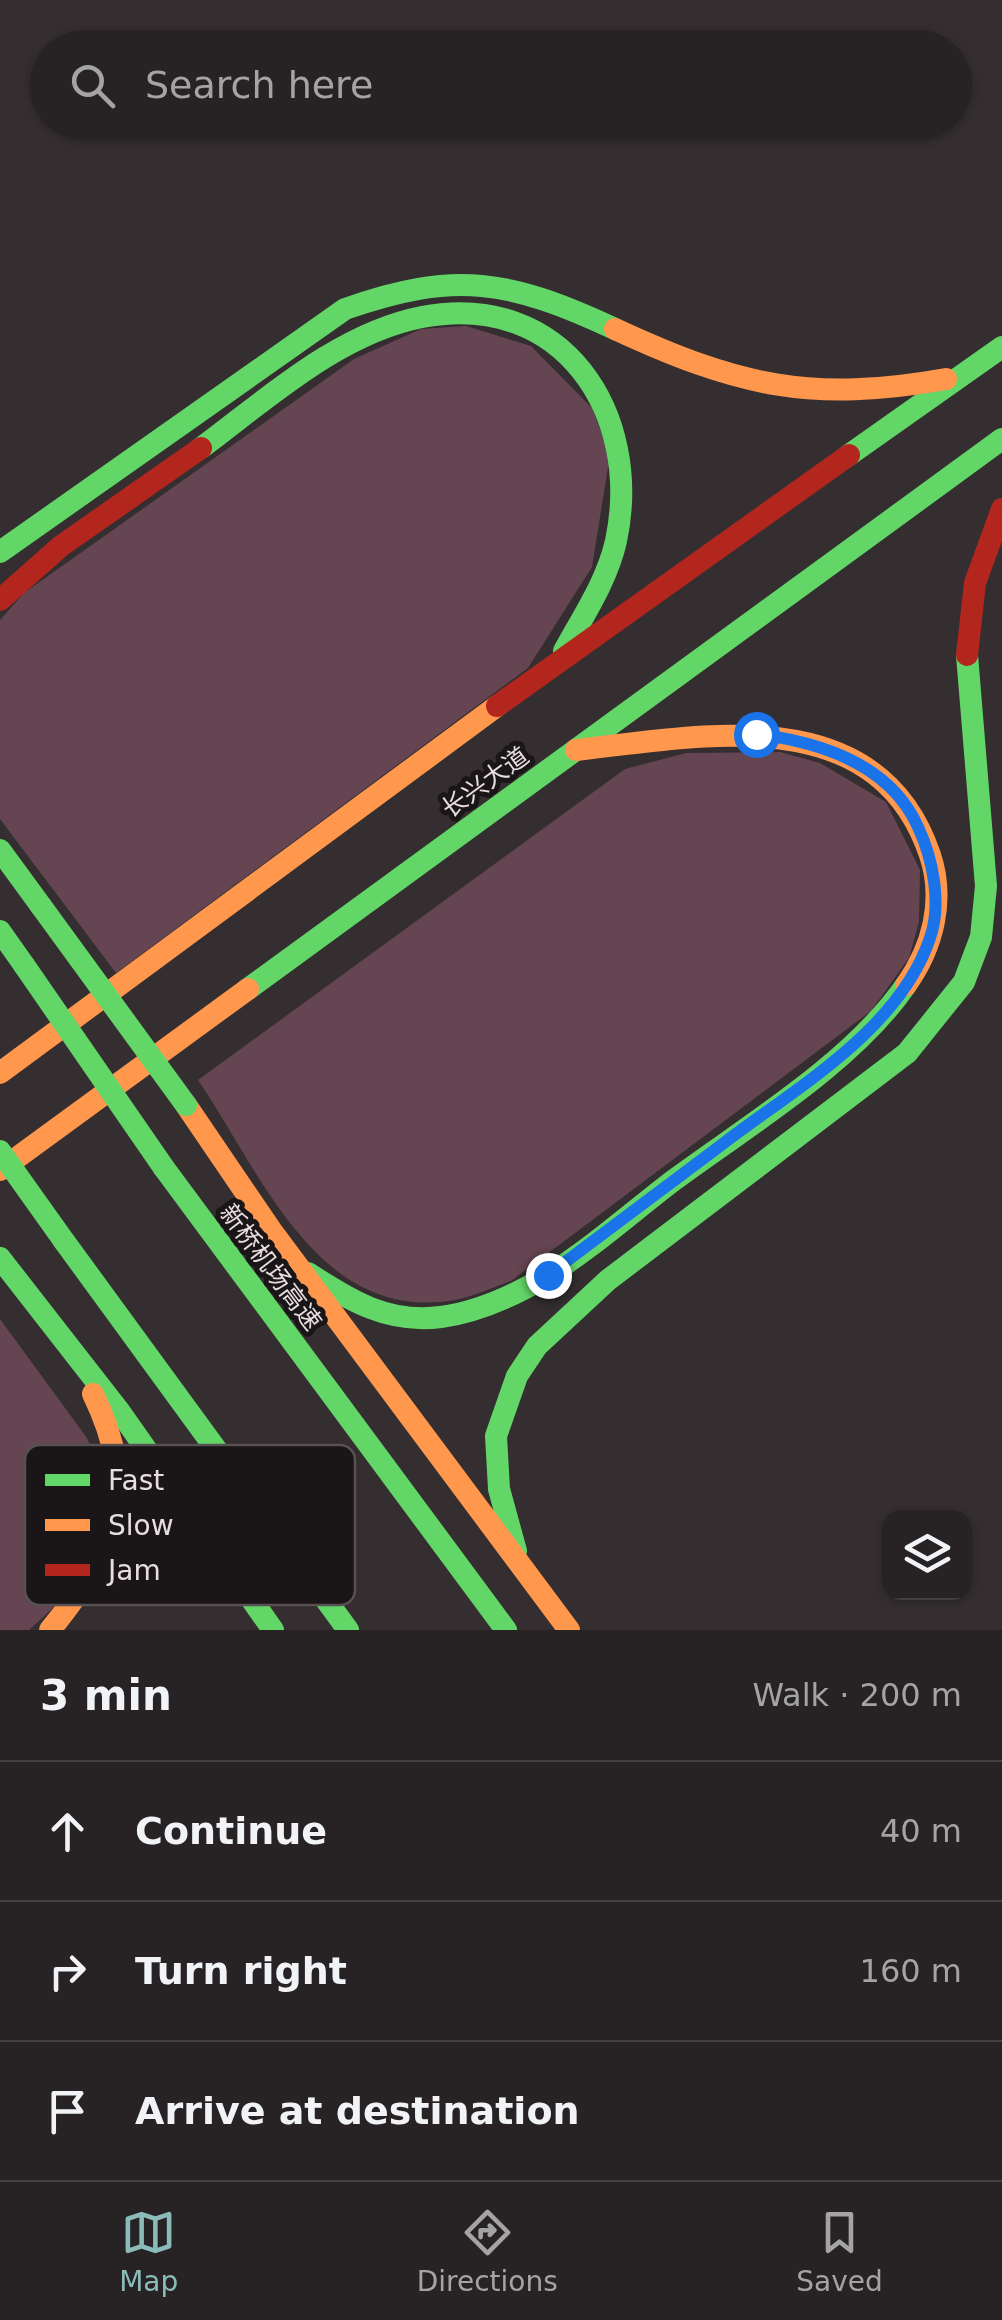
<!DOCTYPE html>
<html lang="en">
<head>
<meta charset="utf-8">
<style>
	body { margin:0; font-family:"DejaVu Sans","Noto Sans SC",sans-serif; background:#2f2a2c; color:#f1f3f6 }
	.controls { position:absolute; right:30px; bottom:30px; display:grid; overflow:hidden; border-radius:20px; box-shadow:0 2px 8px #0004 }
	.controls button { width:90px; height:90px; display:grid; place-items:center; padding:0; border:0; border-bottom:2px solid #433f41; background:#272224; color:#f1f3f6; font:50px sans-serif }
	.stop { position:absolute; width:30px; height:30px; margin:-22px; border:8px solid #1a73e8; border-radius:50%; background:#fff }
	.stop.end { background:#1a73e8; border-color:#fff; box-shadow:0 2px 10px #0008 }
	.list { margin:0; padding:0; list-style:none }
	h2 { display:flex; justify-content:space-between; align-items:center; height:130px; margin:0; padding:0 40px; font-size:42px }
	h2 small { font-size:32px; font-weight:400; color:#a4a4a6 }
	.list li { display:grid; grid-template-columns:65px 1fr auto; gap:30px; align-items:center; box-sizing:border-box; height:140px; padding:0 40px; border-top:2px solid #433f41 }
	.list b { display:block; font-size:38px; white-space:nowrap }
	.list em { font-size:32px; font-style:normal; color:#a4a4a6 }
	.icon { flex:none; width:55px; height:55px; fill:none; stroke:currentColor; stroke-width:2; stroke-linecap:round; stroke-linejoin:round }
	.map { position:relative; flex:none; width:1002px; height:1630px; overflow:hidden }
	.search { position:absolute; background:#272224; box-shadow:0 2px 8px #0004; left:30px; right:30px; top:30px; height:110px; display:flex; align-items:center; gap:25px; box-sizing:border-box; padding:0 35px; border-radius:55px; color:#a4a4a6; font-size:38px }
	.sheet { height:550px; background:#272224 }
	nav { display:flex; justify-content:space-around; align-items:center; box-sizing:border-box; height:140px; border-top:2px solid #433f41; background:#272224; font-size:28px; color:#a4a4a6 }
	nav a { display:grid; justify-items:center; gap:5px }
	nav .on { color:#8bbbb9 }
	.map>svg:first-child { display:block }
	.green { fill:#644551 }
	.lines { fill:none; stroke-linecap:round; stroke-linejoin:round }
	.fast { stroke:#63d668; stroke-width:22 }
	.slow { stroke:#ff974d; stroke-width:22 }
	.jam { stroke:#b3261e; stroke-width:22 }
	.fast-bridge { stroke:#63d668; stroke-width:22 }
	.route { stroke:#1a73e8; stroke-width:12 }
	.labels { text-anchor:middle; stroke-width:10; stroke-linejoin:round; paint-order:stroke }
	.street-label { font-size:25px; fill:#e6dee0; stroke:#1a1517 }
	.key { fill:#1a1517; stroke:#575153; stroke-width:2.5 }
	.key-label { font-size:28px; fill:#e6dee0 }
</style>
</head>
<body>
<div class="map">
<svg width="1002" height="1630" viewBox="0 0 1002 1630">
	<rect width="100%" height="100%" fill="#342e30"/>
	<path class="green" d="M 466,326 L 531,346 L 592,408 L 610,455 L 592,567 L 528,668 L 116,973 L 0,819 L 0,620 L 24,593 L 354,359 L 421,329 Z
		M 780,752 L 820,763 L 886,802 L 920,870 L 919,922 L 909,958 L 871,1011 L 511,1281 C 494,1287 477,1295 460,1299 C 320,1328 262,1174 198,1080 L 625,769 L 686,753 Z
		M 0,1319 L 87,1438 L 99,1468 L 98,1516 L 65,1597 L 29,1630 L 0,1630 Z"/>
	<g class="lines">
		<path class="fast" d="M 201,448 C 267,399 339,333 422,317 C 563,290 643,414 616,541 C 607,581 583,616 564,651
			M 849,455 L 1002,347
			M 0,552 L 345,309 C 455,270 510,280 615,329
			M 0,850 L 41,906
			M 0,931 L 24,965
			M 248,989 L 1002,439
			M 164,1168 L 506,1630
			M 64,1241 L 348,1630
			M 0,1258 L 120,1412 L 273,1630
			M 308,1273 C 351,1301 388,1324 441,1317 C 478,1312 515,1295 547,1276 C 592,1248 632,1212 674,1180 C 750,1124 853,1062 906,985
			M 516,1551 L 499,1489 L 496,1436 L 517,1376 L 537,1346 L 608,1280 L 907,1053 L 964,982 L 981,937 L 986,886 L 967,655"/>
		<path class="slow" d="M 615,329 C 738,386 811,403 946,379
			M 576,750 C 700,736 877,698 930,855 C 945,900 933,947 906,985
			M 0,1073 L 497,706
			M 186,1105 L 271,1230 L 569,1630
			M 0,1170 L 248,989
			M 50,1630 C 115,1551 140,1490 93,1394"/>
		<path class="jam" d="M 0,600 L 61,546 L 201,448
			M 967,655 L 975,583 L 1002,509
			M 497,706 L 849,455"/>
		<path class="fast-bridge" d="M 41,906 L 186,1105
			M 24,965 L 164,1168
			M 0,1151 L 64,1241"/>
	</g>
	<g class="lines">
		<path class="route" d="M 548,1275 C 607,1231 665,1187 724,1143 C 797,1087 899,1030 930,938 C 942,904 933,859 918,827 C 890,764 821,742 756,734"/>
	</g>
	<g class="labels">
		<g class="street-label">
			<text transform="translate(485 782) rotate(-36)" y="9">长兴大道</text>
			<text transform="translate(271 1267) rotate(53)" y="9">新桥机场高速</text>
		</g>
	</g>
	<rect x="25" y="1445" width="330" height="160" rx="15" class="key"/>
	<rect x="45" y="1474" width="45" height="12" fill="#63d668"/>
	<rect x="45" y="1519" width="45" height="12" fill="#ff974d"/>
	<rect x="45" y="1564" width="45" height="12" fill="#b3261e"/>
	<g class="key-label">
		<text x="108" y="1490">Fast</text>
		<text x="108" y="1535">Slow</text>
		<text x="108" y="1580">Jam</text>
	</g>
</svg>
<div class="controls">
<button><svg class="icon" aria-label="layers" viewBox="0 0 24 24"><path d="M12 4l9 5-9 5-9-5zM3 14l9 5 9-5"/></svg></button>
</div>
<div class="stop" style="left:756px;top:734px"></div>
<div class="stop end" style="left:548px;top:1275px"></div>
<div class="search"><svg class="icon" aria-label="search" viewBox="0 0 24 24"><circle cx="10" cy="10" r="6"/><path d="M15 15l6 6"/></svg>Search here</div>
</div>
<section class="sheet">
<h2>3 min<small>Walk · 200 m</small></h2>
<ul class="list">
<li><svg class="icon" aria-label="ahead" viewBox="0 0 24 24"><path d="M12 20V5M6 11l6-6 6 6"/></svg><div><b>Continue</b></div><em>40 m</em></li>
<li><svg class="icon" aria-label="right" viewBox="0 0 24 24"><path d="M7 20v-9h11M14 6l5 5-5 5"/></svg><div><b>Turn right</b></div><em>160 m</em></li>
<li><svg class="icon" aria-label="arrive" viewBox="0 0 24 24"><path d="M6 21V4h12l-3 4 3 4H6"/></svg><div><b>Arrive at destination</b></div></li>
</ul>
</section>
<nav>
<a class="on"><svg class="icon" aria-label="map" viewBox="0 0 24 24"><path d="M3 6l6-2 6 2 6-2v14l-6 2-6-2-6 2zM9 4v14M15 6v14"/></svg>Map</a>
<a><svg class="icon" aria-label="directions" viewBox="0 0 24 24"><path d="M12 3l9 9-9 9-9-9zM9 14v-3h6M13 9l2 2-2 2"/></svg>Directions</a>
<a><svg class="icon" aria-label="saved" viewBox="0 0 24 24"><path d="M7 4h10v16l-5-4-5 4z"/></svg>Saved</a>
</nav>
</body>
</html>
